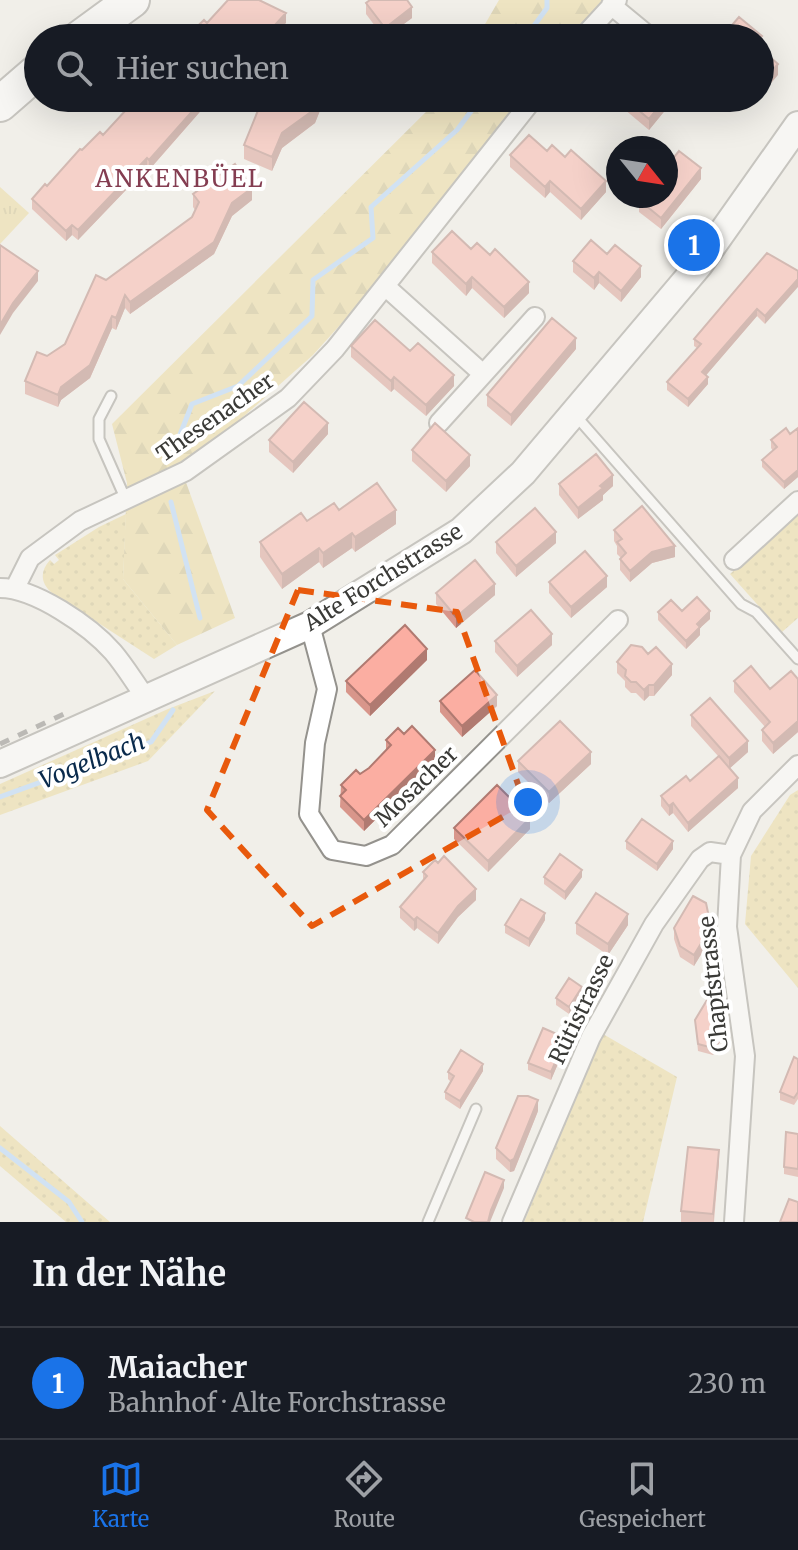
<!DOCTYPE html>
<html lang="de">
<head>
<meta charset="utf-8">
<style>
	body { margin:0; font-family:Merriweather,serif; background:#20242c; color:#f1f3f6 }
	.compass { position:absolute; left:606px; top:136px; width:72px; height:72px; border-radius:50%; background:#171b24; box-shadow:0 8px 32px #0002; rotate:120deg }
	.you { position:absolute; left:528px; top:802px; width:28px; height:28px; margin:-20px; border:6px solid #fff; border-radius:50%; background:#1a73e8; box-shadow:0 0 0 12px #1a73e833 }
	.badge { display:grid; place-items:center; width:52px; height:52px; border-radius:50%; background:#1a73e8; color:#fff; font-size:26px; font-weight:700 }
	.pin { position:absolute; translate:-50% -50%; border:4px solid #fff; box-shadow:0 2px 8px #0006 }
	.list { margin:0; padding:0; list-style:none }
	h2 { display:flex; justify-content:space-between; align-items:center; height:104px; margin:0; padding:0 32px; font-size:34px }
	h2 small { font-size:26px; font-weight:400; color:#9ea1a6 }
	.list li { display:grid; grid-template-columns:52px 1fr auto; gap:24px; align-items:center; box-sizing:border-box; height:112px; padding:0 32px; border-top:2px solid #363941 }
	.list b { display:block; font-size:30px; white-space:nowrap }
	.list p { margin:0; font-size:26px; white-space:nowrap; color:#9ea1a6 }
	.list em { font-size:26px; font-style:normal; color:#9ea1a6 }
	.icon { flex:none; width:44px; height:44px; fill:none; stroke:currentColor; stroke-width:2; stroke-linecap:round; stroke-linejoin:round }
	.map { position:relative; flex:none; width:798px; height:1222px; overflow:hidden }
	.search { position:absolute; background:#171b24; box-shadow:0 8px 32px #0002; left:24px; right:24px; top:24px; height:88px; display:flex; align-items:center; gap:20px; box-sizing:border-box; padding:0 28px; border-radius:44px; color:#9ea1a6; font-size:30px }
	.sheet { height:216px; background:#171b24 }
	nav { display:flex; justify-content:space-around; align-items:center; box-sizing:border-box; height:112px; border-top:2px solid #363941; background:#171b24; font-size:22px; color:#9ea1a6 }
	nav a { display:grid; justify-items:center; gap:4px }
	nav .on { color:#1a73e8 }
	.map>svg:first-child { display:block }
	.grass { fill:url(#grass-dots) }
	.forest { fill:url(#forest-firs) }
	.park { fill:url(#park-tufts) }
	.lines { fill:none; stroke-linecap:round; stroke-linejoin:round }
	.stream { stroke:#acd2fe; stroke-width:5 }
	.lane-casing { stroke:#94928d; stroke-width:13 }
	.street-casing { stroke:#94928d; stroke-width:22 }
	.secondary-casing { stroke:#94928d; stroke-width:30 }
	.highway-casing { stroke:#94928d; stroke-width:38 }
	.lane { stroke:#fff; stroke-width:9 }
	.street { stroke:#fff; stroke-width:18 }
	.secondary { stroke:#fff; stroke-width:26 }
	.highway { stroke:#fff; stroke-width:34 }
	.rail { stroke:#7a7975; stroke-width:5; stroke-dasharray:10 10; stroke-linecap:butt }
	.wall { fill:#d8968b }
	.shaded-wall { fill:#b07a71 }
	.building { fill:#fbaea2; stroke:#b07a71; stroke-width:2 }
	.marked { fill:none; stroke:#e8590c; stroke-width:6; stroke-dasharray:16 10; stroke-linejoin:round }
	.labels { text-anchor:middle; stroke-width:8; stroke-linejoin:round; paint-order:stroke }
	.street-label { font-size:22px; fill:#3a3a37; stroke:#fff }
	.neighbourhood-label { font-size:24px; letter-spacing:2px; fill:#843d51; stroke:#fff }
	.water-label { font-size:24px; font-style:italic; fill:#092a4c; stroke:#fff }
</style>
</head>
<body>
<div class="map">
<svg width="798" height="1222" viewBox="0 0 798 1222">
	<defs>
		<pattern id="grass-dots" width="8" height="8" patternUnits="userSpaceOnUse" patternTransform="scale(2)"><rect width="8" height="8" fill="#ebd892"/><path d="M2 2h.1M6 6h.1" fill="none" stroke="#caba7e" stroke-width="1.8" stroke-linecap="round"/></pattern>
		<pattern id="forest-firs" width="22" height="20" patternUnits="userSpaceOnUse" patternTransform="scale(2)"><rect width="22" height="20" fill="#ebd892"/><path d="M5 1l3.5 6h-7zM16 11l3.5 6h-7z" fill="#caba7e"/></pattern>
		<pattern id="park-tufts" width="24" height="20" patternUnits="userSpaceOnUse" patternTransform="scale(2)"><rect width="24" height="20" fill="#ebd892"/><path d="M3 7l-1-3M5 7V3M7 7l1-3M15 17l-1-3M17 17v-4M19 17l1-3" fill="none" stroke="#caba7e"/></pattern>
	</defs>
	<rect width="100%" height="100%" fill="#f1efe9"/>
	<path class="grass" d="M 798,513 L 798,618 L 782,632 L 730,574 Z
		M 126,514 L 123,579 L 177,645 L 154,659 L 52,593 C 40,583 40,571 50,560 L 54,564 L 59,560 L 55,555 L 99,527 Z
		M 215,691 L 148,761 L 0,815 L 0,784 L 168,709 Z
		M 798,790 L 798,988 L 745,924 L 751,856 L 790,795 Z
		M 603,1034 L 677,1077 L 643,1222 L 524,1222 Z
		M 0,1126 L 110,1222 L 66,1222 L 0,1166 Z"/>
	<path class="forest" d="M 499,0 L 602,0 L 572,38 L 477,38 Z
		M 440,98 L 524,98 L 378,283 L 313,355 L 226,432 L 179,463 L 235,618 L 177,645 L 123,579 L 127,483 L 112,424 Z"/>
	<path class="park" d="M 0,187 L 29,213 L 0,244 Z"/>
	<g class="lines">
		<path class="stream" d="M 525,38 L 547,8 L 547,0
			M 172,455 L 192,404 L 238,386 L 312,316 L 313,280 L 373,238 L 371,207 L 457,130 L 481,98
			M 171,502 L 200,618
			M 0,797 L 151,742 L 173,710
			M 0,1148 L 69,1202 L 82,1222"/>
		<g class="lane-casing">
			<path id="lane" d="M 111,396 L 99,419 L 99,439 L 126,500
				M 576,416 L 741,604 L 756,612 L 798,659
				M 428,1222 L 476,1109"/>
		</g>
		<g class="street-casing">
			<path id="street" d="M 611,5 L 651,38
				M 582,38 L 617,0
				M 385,286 L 483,374
				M 439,423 L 535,317
				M 734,560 L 798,501
				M 0,588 C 35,588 90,626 113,652 C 125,666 135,683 146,698
				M 15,588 L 30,558 L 80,521 L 186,471 L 288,398 L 335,349 L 534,98
				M 310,625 L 327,689 L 315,743 L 309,814 L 332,850 L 366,856 L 392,845 L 618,620
				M 512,1222 L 591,1037 L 654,924 L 700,859 L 710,852 L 731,855
				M 734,1222 L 745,1056 L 727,927 L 731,855 L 752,811 L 798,765"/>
		</g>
		<g class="secondary-casing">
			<path id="secondary" d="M 0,764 L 310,625 L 461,531 L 523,473 L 699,265 L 798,125"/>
		</g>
		<g class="highway-casing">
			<path id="highway" d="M 80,38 L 132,0
				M 0,104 L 38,71"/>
		</g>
		<use href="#lane" class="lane"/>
		<use href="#street" class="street"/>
		<use href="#secondary" class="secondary"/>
		<use href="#highway" class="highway"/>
		<path class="rail" d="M 0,744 L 66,713"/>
	</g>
	<path class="wall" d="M 366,3 L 412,18 L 384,38 L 366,14 Z
		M 137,98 L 212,98 L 149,170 L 147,168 L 78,240 L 72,235 L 66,241 L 32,209 L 32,199 L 47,186 L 82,150 L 103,135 Z
		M 278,98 L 325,98 L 315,123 L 282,148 L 272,171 L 244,159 L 244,145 L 275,100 Z
		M 624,98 L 667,98 L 667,108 L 649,130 L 624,109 Z
		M 547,151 L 606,192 L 581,220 L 550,192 L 545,198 L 510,167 L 510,155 Z
		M 701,179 L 661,229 L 639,212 L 639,200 Z
		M 193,194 L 252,200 L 232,216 L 214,254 L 130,314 L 125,308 L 116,330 L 112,328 L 90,378 L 61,400 L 58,407 L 25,394 L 25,381 L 47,356 L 65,344 L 106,280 L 192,217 L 195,210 L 193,207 Z
		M 471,249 L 529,293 L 504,318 L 472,288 L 466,296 L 432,263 L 432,252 Z
		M 767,253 L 765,324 L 757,316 L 706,375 L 708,384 L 688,407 L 667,390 L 667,382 L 697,348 L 694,346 L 694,339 Z
		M 573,261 L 641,277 L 621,302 L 599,283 L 594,290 L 573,272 Z
		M 351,346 L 410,351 L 454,386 L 426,416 L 394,389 L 391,392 L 351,357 Z
		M 576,349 L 511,426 L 487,406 L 487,395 Z
		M 798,428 L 798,477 L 784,489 L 762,467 L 762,460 L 773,451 L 771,448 L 771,440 L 790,434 Z
		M 328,434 L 293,473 L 269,452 L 269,440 Z
		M 412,450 L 470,466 L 446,492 L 412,461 Z
		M 559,484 L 613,486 L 603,495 L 603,500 L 578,519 L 559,495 Z
		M 339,510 L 396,524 L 355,552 L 352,548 L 323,568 L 319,562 L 282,589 L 260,557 L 260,542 L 307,521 Z
		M 614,530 L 675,557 L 652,563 L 630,582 L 620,570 L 620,559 L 621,558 L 617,554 L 617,546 L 614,541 Z
		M 496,542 L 556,543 L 516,577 L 496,553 Z
		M 549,582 L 607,587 L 571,618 L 549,593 Z
		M 436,593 L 495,595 L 456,628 L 436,604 Z
		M 682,611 L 710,619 L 700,628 L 700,635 L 686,649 L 658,620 L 658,612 Z
		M 495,641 L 552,645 L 517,677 L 495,652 Z
		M 648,654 L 672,675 L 654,696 L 649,696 L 644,701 L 636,693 L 631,693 L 625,687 L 625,681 L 617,673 L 617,662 Z
		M 427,660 L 370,716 L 346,692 L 346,681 Z
		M 798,679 L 798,732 L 773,754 L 762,741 L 762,730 L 765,727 L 734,692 L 734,681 L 770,689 Z
		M 440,701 L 497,706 L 462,737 L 440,712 Z
		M 691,715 L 748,752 L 730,768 L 738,788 L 688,832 L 673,813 L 669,816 L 661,806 L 661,796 L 690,781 L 718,756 L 691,726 Z
		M 386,740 L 435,761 L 364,831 L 340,807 L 341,785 L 360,774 L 369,768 L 386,750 Z
		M 518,761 L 591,764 L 549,803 L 518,772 Z
		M 454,828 L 530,829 L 488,872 L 454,839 Z
		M 626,841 L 673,849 L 657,871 L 626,849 Z
		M 423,872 L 476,900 L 458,917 L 438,944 L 417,928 L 414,931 L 400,918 L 400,907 L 423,881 Z
		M 544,877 L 582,877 L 565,900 L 544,884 Z
		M 545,920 L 529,947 L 505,933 L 505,925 Z
		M 576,923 L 628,925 L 608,955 L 576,934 Z
		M 674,928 L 711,938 L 694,966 L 680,957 L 674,939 Z
		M 582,994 L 569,1014 L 556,1005 L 556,998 Z
		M 695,1020 L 723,1036 L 713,1055 L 698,1051 Z
		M 566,1045 L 551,1080 L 528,1070 L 528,1063 Z
		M 798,1059 L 798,1099 L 794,1105 L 780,1100 L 780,1092 Z
		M 483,1071 L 460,1109 L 445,1099 L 445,1092 L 451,1082 L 448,1079 L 448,1072 Z
		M 538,1111 L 514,1171 L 510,1172 L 496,1159 L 496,1148 Z
		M 798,1134 L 798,1177 L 784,1174 L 784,1167 Z
		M 719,1161 L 714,1222 L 681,1222 L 681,1211 Z"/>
	<path class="shaded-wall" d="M 412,7 L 412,18 L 385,38 L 385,28 Z
		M 286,13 L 286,23 L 272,38 L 263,38 Z
		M 778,64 L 778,75 L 760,96 L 760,85 Z
		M 204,98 L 212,98 L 149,170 L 149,160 Z
		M 319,98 L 325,98 L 315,123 L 282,148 L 272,171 L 272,157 L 282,133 Z
		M 666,98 L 667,108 L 649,130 L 649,119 Z
		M 147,158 L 147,168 L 78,240 L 78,230 Z
		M 701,168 L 701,179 L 661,229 L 661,218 Z
		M 550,181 L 550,192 L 545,198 L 545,187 Z
		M 606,181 L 606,192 L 581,220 L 581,209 Z
		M 252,188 L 252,200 L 232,216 L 214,254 L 130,314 L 130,302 L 232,203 Z
		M 72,225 L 72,235 L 66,241 L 66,231 Z
		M 641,266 L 641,277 L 621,302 L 621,291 Z
		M 38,271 L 38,281 L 13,313 L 0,335 L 0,325 L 13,303 Z
		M 599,272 L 599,283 L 594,290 L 594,278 Z
		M 472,277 L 472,288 L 466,296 L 466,284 Z
		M 798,279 L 798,287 L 765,324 L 765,316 Z
		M 529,282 L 529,293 L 504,318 L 504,307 Z
		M 125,295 L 125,308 L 116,330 L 116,318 Z
		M 757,309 L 757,316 L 702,380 L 702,372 Z
		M 112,316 L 112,328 L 90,378 L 61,400 L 58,407 L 58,395 L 61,387 Z
		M 576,338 L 576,349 L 511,426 L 511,415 Z
		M 454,375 L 454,386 L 426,416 L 426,405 Z
		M 394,377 L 394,389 L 391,392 L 391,381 Z
		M 708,377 L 708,384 L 688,407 L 688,399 Z
		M 328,423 L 328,434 L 293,473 L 293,462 Z
		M 470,455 L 470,466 L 446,492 L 446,481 Z
		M 798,470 L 798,477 L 784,489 L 784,482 Z
		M 613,475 L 613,486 L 603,495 L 603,500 L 578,519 L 578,508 L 600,486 Z
		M 396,510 L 396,524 L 355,552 L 355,537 Z
		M 556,532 L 556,543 L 516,577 L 516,566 Z
		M 352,533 L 352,548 L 323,568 L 323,553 Z
		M 675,546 L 675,557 L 652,563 L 630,582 L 630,571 L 652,552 Z
		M 319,548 L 319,562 L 282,589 L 282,574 Z
		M 607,576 L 607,587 L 571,618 L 571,607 Z
		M 495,584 L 495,595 L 456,628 L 456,617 Z
		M 710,611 L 710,619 L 700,628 L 700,635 L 686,649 L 686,641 L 697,624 Z
		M 552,634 L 552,645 L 517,677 L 517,666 Z
		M 427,649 L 427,660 L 370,716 L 370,705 Z
		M 672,664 L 672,675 L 654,696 L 654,685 Z
		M 649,685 L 649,696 L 644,701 L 644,690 Z
		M 497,695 L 497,706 L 462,737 L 462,726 Z
		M 798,721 L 798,732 L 773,754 L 773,743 Z
		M 748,741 L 748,752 L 729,769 L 729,758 Z
		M 435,750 L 435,761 L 364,831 L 364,820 Z
		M 591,752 L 591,764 L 549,803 L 549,792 Z
		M 738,778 L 738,788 L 688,832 L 688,823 Z
		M 673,803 L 673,813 L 669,816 L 669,806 Z
		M 530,818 L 530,829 L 488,872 L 488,861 Z
		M 673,841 L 673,849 L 657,871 L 657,864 Z
		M 582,870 L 582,877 L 565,900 L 565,892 Z
		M 476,889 L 476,900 L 458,917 L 438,944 L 438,933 L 458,906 Z
		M 545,913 L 545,920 L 529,947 L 529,939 Z
		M 628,914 L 628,925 L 608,955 L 608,944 Z
		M 417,917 L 417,928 L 414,931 L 414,920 Z
		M 711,927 L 711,938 L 694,966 L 694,955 Z
		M 582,987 L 582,994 L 569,1014 L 569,1007 Z
		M 723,1029 L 723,1036 L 713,1055 L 713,1048 Z
		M 566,1038 L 566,1045 L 551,1080 L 551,1072 Z
		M 483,1064 L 483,1071 L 460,1109 L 460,1101 Z
		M 538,1100 L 538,1111 L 514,1171 L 510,1172 L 510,1161 Z
		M 719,1150 L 719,1161 L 713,1222 L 713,1214 Z
		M 504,1180 L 504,1188 L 490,1222 L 488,1222 L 491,1210 Z"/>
	<path class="building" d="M 228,0 L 259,0 L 286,13 L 263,38 L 185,38 L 204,20 L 207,23 Z
		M 370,0 L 407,0 L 412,7 L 385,28 L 366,3 Z
		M 739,17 L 762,36 L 760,38 L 721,38 Z
		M 613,26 L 628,38 L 603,38 Z
		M 760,48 L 778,64 L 760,85 Z
		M 137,98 L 204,98 L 149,160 L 147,158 L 78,230 L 72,225 L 66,231 L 32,199 L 45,184 L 47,186 L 80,149 L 82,150 L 100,132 L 103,135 Z
		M 263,98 L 269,98 L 275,100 L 278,98 L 319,98 L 315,109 L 282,133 L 272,157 L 244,145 Z
		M 624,98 L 666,98 L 649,119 Z
		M 529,135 L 547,151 L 552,145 L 565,157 L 571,150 L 606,181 L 581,209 L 550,181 L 545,187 L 510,155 Z
		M 679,151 L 701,168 L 661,218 L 639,200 L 643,196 L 666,196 L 666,167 Z
		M 235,164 L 252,188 L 232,203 L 214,242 L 130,302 L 125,295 L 116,318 L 112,316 L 90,365 L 61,387 L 58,395 L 25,381 L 37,352 L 47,356 L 65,344 L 96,275 L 106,280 L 192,217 L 199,202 L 193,194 Z
		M 452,231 L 471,249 L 477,243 L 490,255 L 495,249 L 529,282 L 504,307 L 472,277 L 466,284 L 432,252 Z
		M 591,240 L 607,254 L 615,245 L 641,266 L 621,291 L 599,272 L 594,278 L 573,261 Z
		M 0,245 L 38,271 L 13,303 L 0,325 Z
		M 767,253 L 798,271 L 798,279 L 765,316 L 757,309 L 702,372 L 708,377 L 688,399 L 667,382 L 701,344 L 694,339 Z
		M 552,318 L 576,338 L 511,415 L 487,395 Z
		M 375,320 L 410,351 L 418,343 L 454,375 L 426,405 L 394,377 L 391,381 L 351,346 Z
		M 304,402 L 328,423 L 293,462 L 269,440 Z
		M 435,423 L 470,455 L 446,481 L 412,450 Z
		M 786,428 L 790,434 L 798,428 L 798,470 L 784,482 L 762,460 L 777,447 L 771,440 Z
		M 596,454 L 613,475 L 600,486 L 603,488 L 578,508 L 559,484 Z
		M 377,483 L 396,510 L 355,537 L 352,533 L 323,553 L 319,548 L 282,574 L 260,542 L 301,513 L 307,521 L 334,503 L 339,510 Z
		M 642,506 L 675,546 L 652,552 L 630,571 L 620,559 L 626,553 L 617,542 L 622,539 L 614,530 Z
		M 535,508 L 556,532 L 516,566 L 496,542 Z
		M 585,551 L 607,576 L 571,607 L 549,582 Z
		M 475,560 L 495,584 L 456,617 L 436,593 Z
		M 697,597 L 710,611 L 697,624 L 700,627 L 686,641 L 658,612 L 671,600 L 682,611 Z
		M 531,610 L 552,634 L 517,666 L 495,641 Z
		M 405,625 L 427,649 L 370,705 L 346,681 Z
		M 631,645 L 642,647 L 648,654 L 656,647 L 672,664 L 654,685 L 649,685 L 644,690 L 636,682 L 631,682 L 625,676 L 626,670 L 617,662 Z
		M 751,666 L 770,689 L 791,671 L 798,679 L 798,721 L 773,743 L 762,730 L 770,722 L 734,681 Z
		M 475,670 L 497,695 L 462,726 L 440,701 Z
		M 710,698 L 748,741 L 729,758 L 691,715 Z
		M 560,721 L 591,752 L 549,792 L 518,761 Z
		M 412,726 L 435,750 L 364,820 L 340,796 L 346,790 L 341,785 L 356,770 L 360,774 L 369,768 L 391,745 L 386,740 L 398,728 L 404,734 Z
		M 719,756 L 738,778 L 688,823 L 673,803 L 669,806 L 661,796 L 686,776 L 690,781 Z
		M 497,785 L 530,818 L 488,861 L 454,828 Z
		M 642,819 L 673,841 L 657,864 L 626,841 Z
		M 560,854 L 582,870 L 565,892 L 544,877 Z
		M 444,856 L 476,889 L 458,906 L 438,933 L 417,917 L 414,920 L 400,907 L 427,876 L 423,872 L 435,860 L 438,863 Z
		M 596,893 L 628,914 L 608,944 L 576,923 Z
		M 693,896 L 706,903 L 711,927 L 694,955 L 680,946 L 674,928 Z
		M 521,899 L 545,913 L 529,939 L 505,925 Z
		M 569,978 L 582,987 L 569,1007 L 556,998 Z
		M 707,1000 L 719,1004 L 723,1029 L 713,1048 L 698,1044 L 695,1020 Z
		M 543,1028 L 566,1038 L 551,1072 L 528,1063 Z
		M 461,1050 L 483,1064 L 460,1101 L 445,1092 L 454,1076 L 448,1072 Z
		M 794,1057 L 798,1059 L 798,1092 L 794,1098 L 780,1092 Z
		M 518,1096 L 528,1096 L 538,1100 L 514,1159 L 510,1161 L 496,1148 Z
		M 786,1132 L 798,1134 L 798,1169 L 784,1167 Z
		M 688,1147 L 719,1150 L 713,1214 L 681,1211 Z
		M 485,1172 L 504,1180 L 491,1210 L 488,1222 L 474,1222 L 466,1218 Z
		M 789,1199 L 798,1202 L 798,1222 L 780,1222 Z"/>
	<path d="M0 0H798V1222H0ZM 298,590 L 457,612 L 525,804 L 312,926 L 207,810 Z" fill="#f1efe9" fill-opacity=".55" fill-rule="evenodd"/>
	<path class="marked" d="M 298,590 L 457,612 L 525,804 L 312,926 L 207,810 Z"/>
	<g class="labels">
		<g class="street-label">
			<text transform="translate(215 417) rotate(-35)" y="8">Thesenacher</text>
			<text transform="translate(383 577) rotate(-32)" y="8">Alte Forchstrasse</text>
			<text transform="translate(416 786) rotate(-44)" y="8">Mosacher</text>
			<text transform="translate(713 984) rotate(-96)" y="8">Chapfstrasse</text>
			<text transform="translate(581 1009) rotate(-64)" y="8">Rütistrasse</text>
		</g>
		<g class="neighbourhood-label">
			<text x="180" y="187">ANKENBÜEL</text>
		</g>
		<g class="water-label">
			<text transform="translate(92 761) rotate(-22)" y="8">Vogelbach</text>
		</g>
	</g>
</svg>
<svg class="compass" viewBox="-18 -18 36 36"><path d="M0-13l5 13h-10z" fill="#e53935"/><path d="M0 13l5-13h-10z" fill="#9ea1a6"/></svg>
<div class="you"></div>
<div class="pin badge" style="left:694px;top:245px">1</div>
<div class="search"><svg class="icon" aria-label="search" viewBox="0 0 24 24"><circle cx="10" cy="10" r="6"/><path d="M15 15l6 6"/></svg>Hier suchen</div>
</div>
<section class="sheet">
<h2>In der Nähe<small></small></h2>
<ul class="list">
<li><span class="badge">1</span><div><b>Maiacher</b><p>Bahnhof · Alte Forchstrasse</p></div><em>230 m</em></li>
</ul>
</section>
<nav>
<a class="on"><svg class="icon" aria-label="map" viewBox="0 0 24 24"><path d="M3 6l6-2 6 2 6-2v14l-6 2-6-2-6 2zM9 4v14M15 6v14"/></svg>Karte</a>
<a><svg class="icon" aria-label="directions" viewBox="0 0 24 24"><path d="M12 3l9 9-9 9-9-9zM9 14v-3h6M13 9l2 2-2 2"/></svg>Route</a>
<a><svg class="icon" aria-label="saved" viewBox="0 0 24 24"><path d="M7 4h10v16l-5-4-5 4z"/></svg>Gespeichert</a>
</nav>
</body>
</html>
